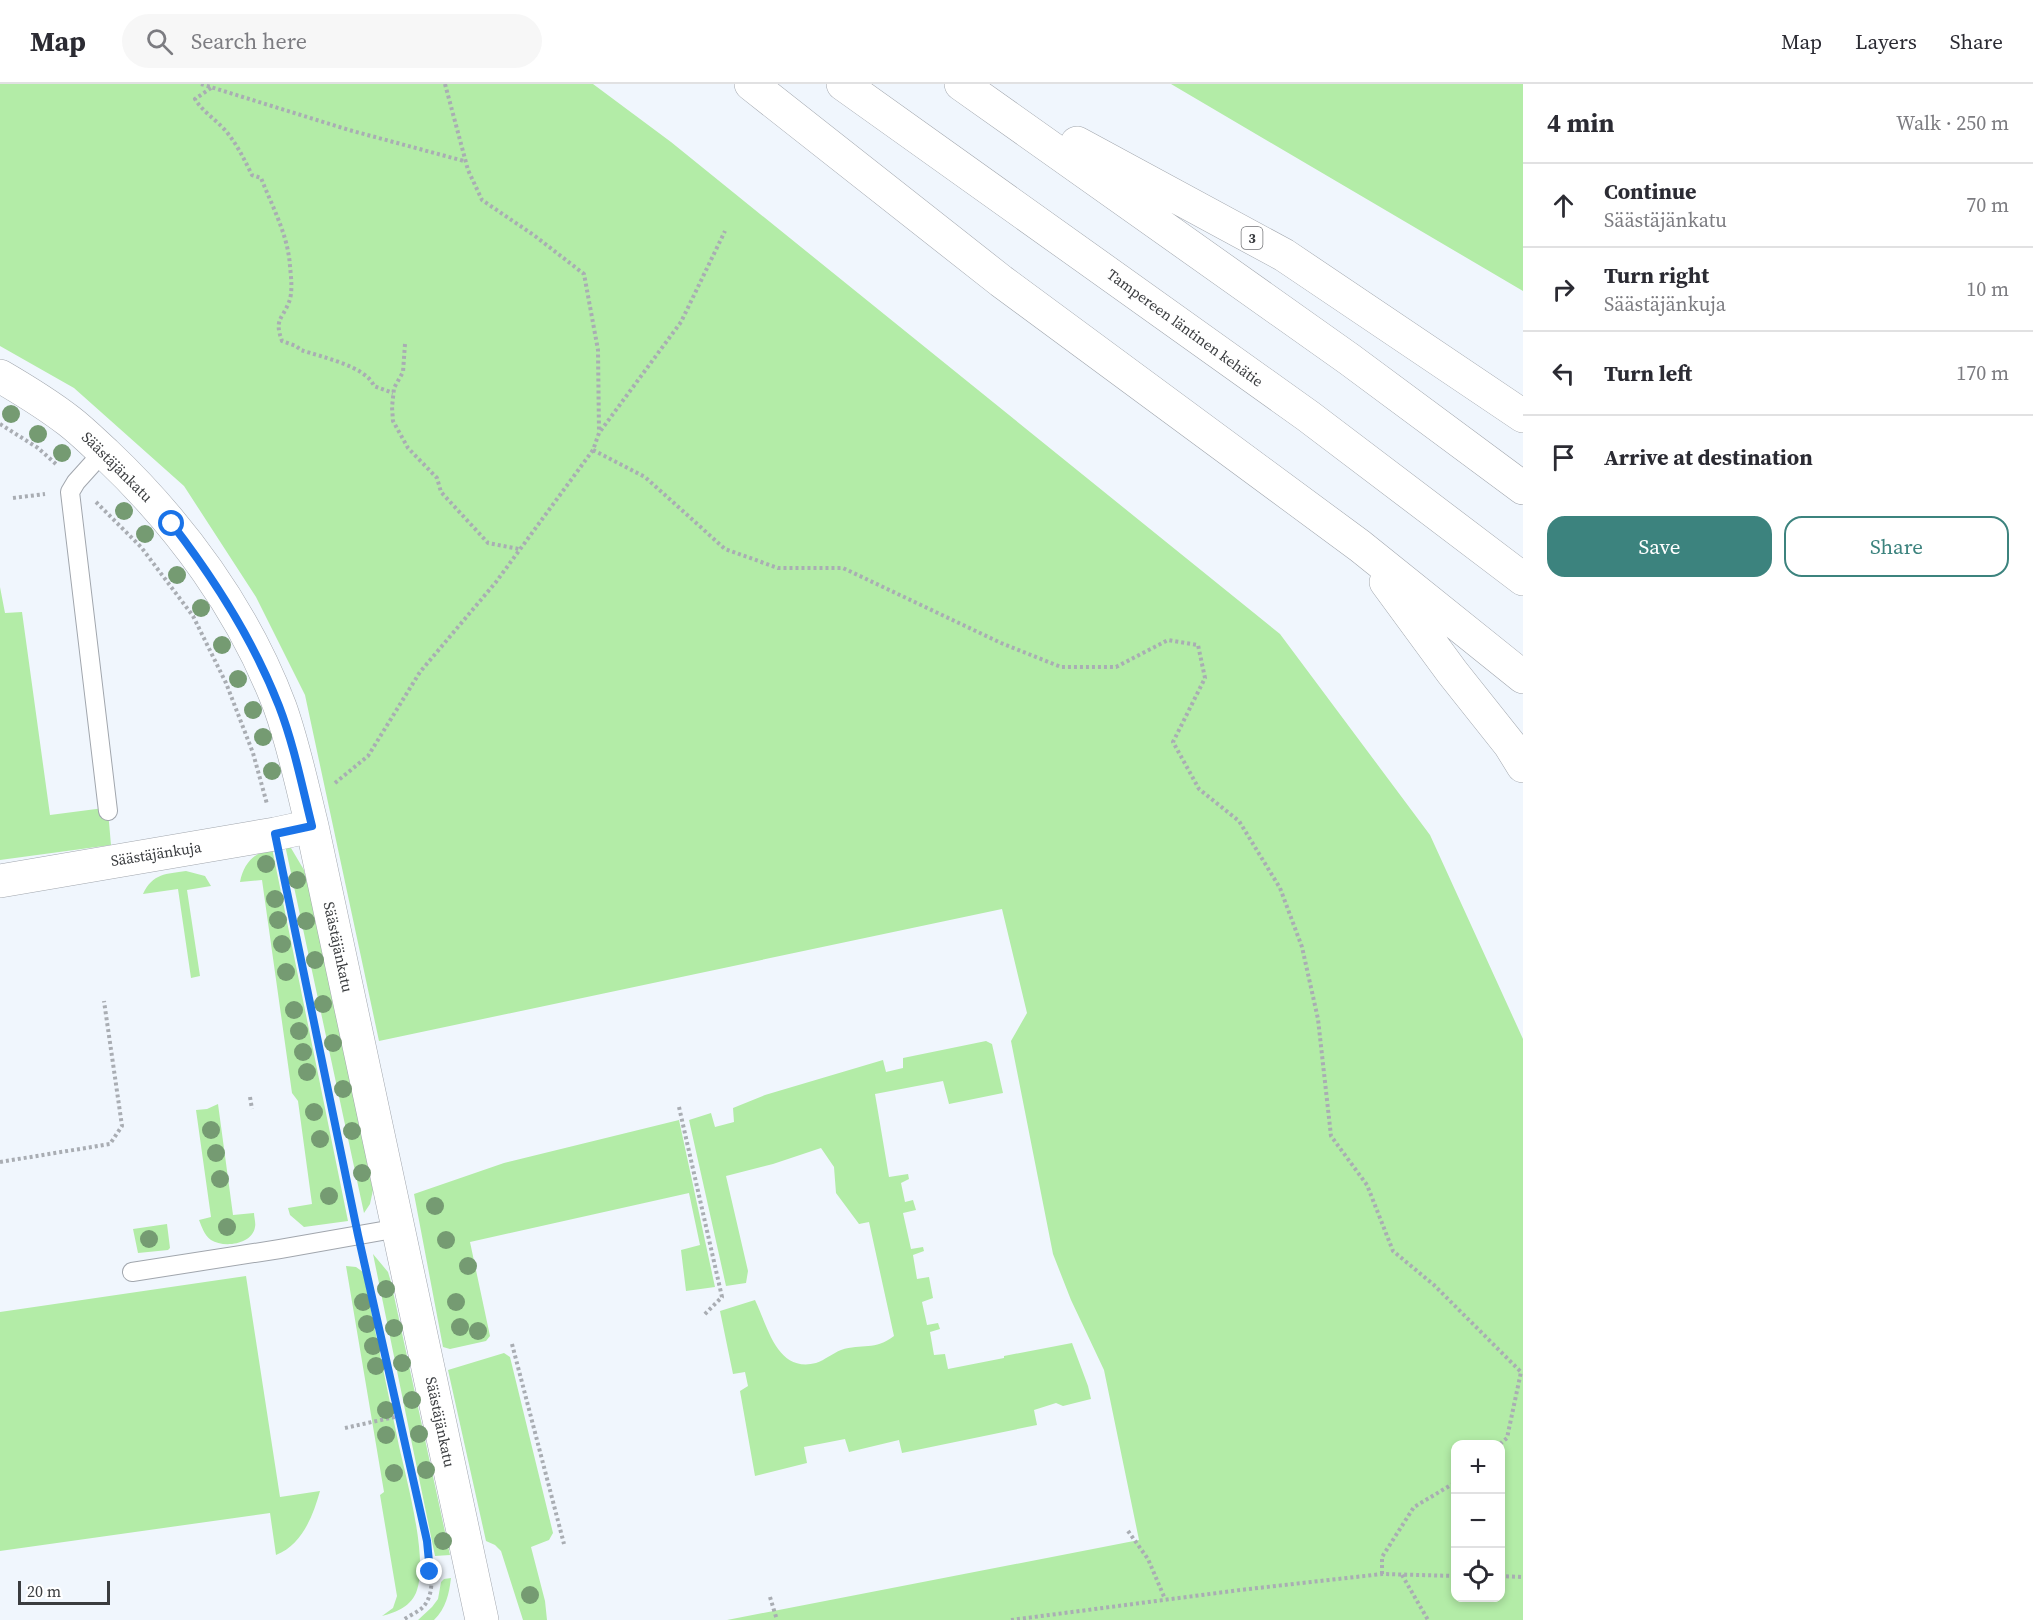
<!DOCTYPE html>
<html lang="en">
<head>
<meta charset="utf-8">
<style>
	body { margin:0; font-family:"Source Serif 4",serif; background:#f7f7f7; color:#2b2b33 }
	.controls { position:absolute; right:18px; bottom:18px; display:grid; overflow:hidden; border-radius:12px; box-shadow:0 3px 9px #0003 }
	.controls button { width:54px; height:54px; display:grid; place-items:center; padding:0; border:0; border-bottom:2px solid #e1e1e2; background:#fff; color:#2b2b33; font:30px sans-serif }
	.scale { position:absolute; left:18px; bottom:15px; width:92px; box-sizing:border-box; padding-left:6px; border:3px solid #3a3c3f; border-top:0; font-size:16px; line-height:21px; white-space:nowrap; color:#3a3c3f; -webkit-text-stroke:4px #fff; paint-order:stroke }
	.stop { position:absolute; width:18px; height:18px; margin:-14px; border:4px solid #1a73e8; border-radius:50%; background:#fff }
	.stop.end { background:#1a73e8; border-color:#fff; box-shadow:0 2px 6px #0008 }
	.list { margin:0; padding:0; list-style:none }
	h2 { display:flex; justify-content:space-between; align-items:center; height:78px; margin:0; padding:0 24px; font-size:26px }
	h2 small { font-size:20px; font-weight:400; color:#7c7c81 }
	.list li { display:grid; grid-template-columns:39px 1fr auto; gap:18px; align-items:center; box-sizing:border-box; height:84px; padding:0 24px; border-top:2px solid #e1e1e2 }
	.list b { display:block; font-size:22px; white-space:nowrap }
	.list p { margin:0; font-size:20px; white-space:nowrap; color:#7c7c81 }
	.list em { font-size:20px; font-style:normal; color:#7c7c81 }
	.actions { display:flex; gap:12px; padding:18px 24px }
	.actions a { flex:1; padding:14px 0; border:2px solid #3c837e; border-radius:18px; text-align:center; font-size:21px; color:#3c837e }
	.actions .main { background:#3c837e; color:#fff }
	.icon { flex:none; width:33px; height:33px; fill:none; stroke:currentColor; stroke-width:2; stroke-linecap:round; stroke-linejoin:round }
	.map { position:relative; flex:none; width:1523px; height:1536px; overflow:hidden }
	header { display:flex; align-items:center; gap:36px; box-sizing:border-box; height:84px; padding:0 30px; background:#fff; border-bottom:2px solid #e1e1e2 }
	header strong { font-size:28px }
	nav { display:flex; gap:33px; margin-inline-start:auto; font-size:21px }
	.search { width:420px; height:54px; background:#f7f7f7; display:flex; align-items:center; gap:15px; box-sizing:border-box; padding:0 21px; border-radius:33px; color:#7c7c81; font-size:22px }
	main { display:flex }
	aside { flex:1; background:#fff }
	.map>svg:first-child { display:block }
	.green { fill:#b3eca7; fill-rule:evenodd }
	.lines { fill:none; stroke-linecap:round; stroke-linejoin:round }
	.lane-casing { stroke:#a1a6ad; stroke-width:20 }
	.street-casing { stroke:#a1a6ad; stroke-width:34 }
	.highway-casing { stroke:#a1a6ad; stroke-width:34 }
	.path { stroke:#a9adb3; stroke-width:4; stroke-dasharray:3 3; stroke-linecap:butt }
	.lane { stroke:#fff; stroke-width:18 }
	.street { stroke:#fff; stroke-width:33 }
	.highway { stroke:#fff; stroke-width:33 }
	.tree { fill:#759b72 }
	.route { stroke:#1a73e8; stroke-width:8 }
	.labels { text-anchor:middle; stroke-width:5; stroke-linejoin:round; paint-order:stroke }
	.shield { fill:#fff; stroke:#757679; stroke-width:1.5 }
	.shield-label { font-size:14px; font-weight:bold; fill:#3a3c3f }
	.street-label { font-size:15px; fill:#3a3c3f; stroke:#fff }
</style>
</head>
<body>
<header>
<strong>Map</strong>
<div class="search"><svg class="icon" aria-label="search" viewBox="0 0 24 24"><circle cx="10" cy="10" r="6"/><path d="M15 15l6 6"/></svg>Search here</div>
<nav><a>Map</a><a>Layers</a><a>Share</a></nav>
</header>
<main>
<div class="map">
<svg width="1523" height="1536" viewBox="0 0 1523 1536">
	<rect width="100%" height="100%" fill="#f0f6fd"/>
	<path class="green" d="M 0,0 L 593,0 L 671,58 L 1280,550 L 1430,751 L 1523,955 L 1523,1536 L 727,1536 L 1139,1456 L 1104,1286 L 1071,1216 L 1053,1170 L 1011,957 L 1027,929 L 1002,825 L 379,957 L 305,611 L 256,513 L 184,402 L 74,304 L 0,262 ZM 1456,1360 L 1500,1360 L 1500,1514 L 1456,1514 Z
		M 1171,0 L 1523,0 L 1523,207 Z
		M 0,503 L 5,529 L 22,528 L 50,731 L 104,724 L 108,727 L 111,761 L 0,776 Z
		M 285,761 L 291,764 L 304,786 L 317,833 L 373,1106 L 370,1120 L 364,1129 Z
		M 272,764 L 348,1137 L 304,1143 L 290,1131 L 288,1124 L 312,1120 L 298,1017 L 292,1009 L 262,796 L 240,798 C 244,779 253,770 272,764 Z
		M 186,787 L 205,792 L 211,802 L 187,806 L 200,892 L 191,894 L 178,805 L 143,810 C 153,789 166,790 186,787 Z
		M 986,957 L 992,960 L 1003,1009 L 949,1020 L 943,997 L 875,1010 L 889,1093 L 908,1090 L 909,1095 L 901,1099 L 905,1118 L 913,1116 L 916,1126 L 903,1129 L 911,1165 L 923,1163 L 924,1167 L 913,1171 L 917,1195 L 929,1193 L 933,1214 L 922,1218 L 927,1241 L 938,1239 L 940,1245 L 930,1248 L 934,1271 L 945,1270 L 948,1285 L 1004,1274 L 1004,1272 L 1072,1259 L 1088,1302 L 1091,1315 L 1063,1322 L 1056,1319 L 1034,1326 L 1037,1341 L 902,1369 L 899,1356 L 849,1368 L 845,1355 L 804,1363 L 807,1379 L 755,1392 L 740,1307 L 748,1302 L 745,1288 L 733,1290 L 720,1227 L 755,1216 C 768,1243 777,1289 816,1279 C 825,1276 833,1269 841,1266 C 862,1259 875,1267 894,1252 L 869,1138 L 859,1140 L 836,1109 L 834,1083 L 821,1064 L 773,1080 L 726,1092 L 748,1187 L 746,1199 L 726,1202 L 689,1036 L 711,1029 L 715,1043 L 734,1038 L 733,1024 L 765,1011 L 883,976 L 886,988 L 903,984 L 903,974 Z
		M 218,1020 L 233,1131 L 254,1129 C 254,1133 256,1139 255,1143 C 252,1161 223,1164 211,1156 C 204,1151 202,1143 199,1136 L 211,1133 L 196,1026 L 207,1025 Z
		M 679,1036 L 715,1203 L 686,1207 L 681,1166 L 700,1161 L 689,1109 L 470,1158 L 490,1252 L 486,1257 L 450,1265 L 443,1263 L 414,1110 L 504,1079 Z
		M 167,1140 L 170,1164 L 168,1166 L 138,1169 L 133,1145 Z
		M 373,1170 L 388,1188 L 391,1198 L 450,1471 L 435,1472 Z
		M 346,1182 L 356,1183 L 363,1188 C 375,1246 387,1304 399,1362 C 407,1397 428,1474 417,1506 C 412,1522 397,1528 382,1532 L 393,1524 L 397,1512 L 380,1411 L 384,1408 Z
		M 246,1192 L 280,1413 L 320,1407 C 313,1432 302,1461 276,1471 L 270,1429 L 0,1467 L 0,1228 Z
		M 504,1269 L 510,1273 L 553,1449 L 549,1456 L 531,1463 L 545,1517 L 547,1536 L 523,1536 L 501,1467 L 495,1461 L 486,1457 L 448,1286 Z
		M 451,1494 C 449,1510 446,1524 434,1536 L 418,1536 L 432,1523 L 438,1515 L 441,1498 L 444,1495 Z"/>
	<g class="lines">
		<g class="lane-casing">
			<path id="lane" d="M 103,368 L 76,398 L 70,408 L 108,727
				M 132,1188 L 280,1165 L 399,1144"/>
		</g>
		<g class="street-casing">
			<path id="street" d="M 0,292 C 24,306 47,320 69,337 C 82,347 94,359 106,370 C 180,440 244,527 280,623 C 294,662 302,702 312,742 L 482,1536
				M 0,797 L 275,750 L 312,742"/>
		</g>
		<g class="highway-casing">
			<path id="highway" d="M 751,0 L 1001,197 L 1360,462 L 1523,593
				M 843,0 L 1308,332 L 1523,495
				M 961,0 L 1349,275 L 1523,404
				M 1077,59 L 1284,171 L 1523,332
				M 1386,498 L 1452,588 L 1510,661 L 1523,682"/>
		</g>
		<path class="path" d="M 201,0 L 349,46 L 464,77
			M 445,0 L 468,86 L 482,116 L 535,152 L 584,190 L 598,266 L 599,348
			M 211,4 L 195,15 C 203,28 215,35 225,46 C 237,60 244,75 252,91 L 261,94 C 272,122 288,151 290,182 C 291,193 293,208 289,218 C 282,236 274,235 282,257 L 296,262 L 301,266 C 321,273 366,282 374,302 L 393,309
			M 405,260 L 403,288 L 394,304 L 392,323 L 393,337 L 408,364 L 437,394 L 441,408 L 488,459 L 519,465
			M 0,340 L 38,364 L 58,382
			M 593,366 L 645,393 L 725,465 L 778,484 L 843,484 L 1001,559 L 1061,583 L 1116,583 L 1168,556 L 1198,561 L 1205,594 L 1173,658 L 1199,705 L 1239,737 L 1280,804 L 1302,863 L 1318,935 L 1331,1052 L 1367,1101 L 1393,1167 L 1434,1201 L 1521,1288 L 1507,1354 L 1500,1360
			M 13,414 L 45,410
			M 96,418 L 141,463 L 193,532 L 226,599 L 253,669 L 267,720
			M 335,699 L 368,672 L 420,588 L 496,498 L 593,366 L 599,349 L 681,238 L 725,147
			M 281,779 L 354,1128
			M 250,1013 L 252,1025
			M 679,1023 L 722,1213 L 703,1232
			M 0,1078 L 110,1060 L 122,1042 L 104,917
			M 363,1173 L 427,1457 C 429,1477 438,1507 423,1523 C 418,1528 409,1532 403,1536
			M 512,1260 L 564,1460
			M 345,1344 L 399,1332
			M 1128,1447 L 1148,1475 L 1165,1515
			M 1382,1490 L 1382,1473 L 1414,1423 L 1456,1398
			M 1402,1491 L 1428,1536
			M 1500,1492 L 1523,1493
			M 770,1513 L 777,1536
			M 1011,1536 L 1240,1506 L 1382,1490 L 1456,1492"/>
		<use href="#lane" class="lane"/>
		<use href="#street" class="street"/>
		<use href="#highway" class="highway"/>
	</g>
	<g class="tree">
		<circle cx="11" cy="330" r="9"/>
		<circle cx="38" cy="350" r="9"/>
		<circle cx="62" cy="369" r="9"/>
		<circle cx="124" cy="427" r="9"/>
		<circle cx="145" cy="450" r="9"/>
		<circle cx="177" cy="491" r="9"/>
		<circle cx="201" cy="524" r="9"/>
		<circle cx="222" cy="561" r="9"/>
		<circle cx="238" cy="595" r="9"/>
		<circle cx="253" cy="626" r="9"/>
		<circle cx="263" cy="653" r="9"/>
		<circle cx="272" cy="687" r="9"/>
		<circle cx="266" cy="780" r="9"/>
		<circle cx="297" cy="796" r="9"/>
		<circle cx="275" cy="815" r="9"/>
		<circle cx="278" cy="836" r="9"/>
		<circle cx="306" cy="837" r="9"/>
		<circle cx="282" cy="860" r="9"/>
		<circle cx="315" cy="876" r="9"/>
		<circle cx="286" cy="888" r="9"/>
		<circle cx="323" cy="920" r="9"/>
		<circle cx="294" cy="926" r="9"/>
		<circle cx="299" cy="947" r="9"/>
		<circle cx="333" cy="959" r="9"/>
		<circle cx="303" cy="968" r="9"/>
		<circle cx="307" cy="988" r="9"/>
		<circle cx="343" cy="1005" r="9"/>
		<circle cx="314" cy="1028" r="9"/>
		<circle cx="211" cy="1046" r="9"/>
		<circle cx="352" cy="1047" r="9"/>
		<circle cx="320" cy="1055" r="9"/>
		<circle cx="216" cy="1069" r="9"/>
		<circle cx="362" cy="1089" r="9"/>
		<circle cx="220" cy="1095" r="9"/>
		<circle cx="329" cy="1112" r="9"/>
		<circle cx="435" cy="1122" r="9"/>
		<circle cx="227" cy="1143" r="9"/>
		<circle cx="149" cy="1155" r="9"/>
		<circle cx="446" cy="1156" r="9"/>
		<circle cx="468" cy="1182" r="9"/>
		<circle cx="386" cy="1205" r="9"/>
		<circle cx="363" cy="1218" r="9"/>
		<circle cx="456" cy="1218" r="9"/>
		<circle cx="367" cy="1240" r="9"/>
		<circle cx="460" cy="1243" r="9"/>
		<circle cx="394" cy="1244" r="9"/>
		<circle cx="478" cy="1247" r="9"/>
		<circle cx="373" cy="1262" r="9"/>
		<circle cx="402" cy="1279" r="9"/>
		<circle cx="376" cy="1282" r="9"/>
		<circle cx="412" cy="1316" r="9"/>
		<circle cx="386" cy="1326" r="9"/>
		<circle cx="419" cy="1350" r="9"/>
		<circle cx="386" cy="1351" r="9"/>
		<circle cx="426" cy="1386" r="9"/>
		<circle cx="394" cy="1389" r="9"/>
		<circle cx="443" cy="1457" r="9"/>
		<circle cx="530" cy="1511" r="9"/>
	</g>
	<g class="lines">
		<path class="route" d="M 172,440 C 215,496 253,555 279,622 C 294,661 302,702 312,742 L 275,750 L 358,1151 L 427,1457 L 430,1488"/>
	</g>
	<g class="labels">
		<rect class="shield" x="1241.5" y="143" width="21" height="22" rx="4.5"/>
		<g class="shield-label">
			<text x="1252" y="159">3</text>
		</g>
		<g class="street-label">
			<text transform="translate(1185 244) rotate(36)" y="5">Tampereen läntinen kehätie</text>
			<text transform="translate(117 383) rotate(45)" y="5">Säästäjänkatu</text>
			<text transform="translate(156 770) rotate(-9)" y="5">Säästäjänkuja</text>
			<text transform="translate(338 863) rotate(78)" y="5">Säästäjänkatu</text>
			<text transform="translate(440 1338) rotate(78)" y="5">Säästäjänkatu</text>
		</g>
	</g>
</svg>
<div class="controls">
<button>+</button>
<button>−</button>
<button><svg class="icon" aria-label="locate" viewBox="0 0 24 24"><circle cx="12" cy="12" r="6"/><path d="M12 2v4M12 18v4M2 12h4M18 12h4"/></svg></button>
</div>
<div class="scale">20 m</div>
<div class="stop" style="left:172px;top:440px"></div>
<div class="stop end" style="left:430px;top:1488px"></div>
</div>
<aside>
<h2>4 min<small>Walk · 250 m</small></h2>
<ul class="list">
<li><svg class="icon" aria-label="ahead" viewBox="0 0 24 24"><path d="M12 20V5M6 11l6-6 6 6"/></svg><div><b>Continue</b><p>Säästäjänkatu</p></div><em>70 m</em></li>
<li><svg class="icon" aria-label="right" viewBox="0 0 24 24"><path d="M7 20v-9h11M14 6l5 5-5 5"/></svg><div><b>Turn right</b><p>Säästäjänkuja</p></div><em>10 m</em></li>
<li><svg class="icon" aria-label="left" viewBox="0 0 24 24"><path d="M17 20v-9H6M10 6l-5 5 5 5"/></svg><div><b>Turn left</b></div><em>170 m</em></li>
<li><svg class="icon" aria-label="arrive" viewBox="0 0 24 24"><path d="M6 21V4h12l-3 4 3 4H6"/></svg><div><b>Arrive at destination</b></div></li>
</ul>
<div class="actions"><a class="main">Save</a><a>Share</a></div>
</aside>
</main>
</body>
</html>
